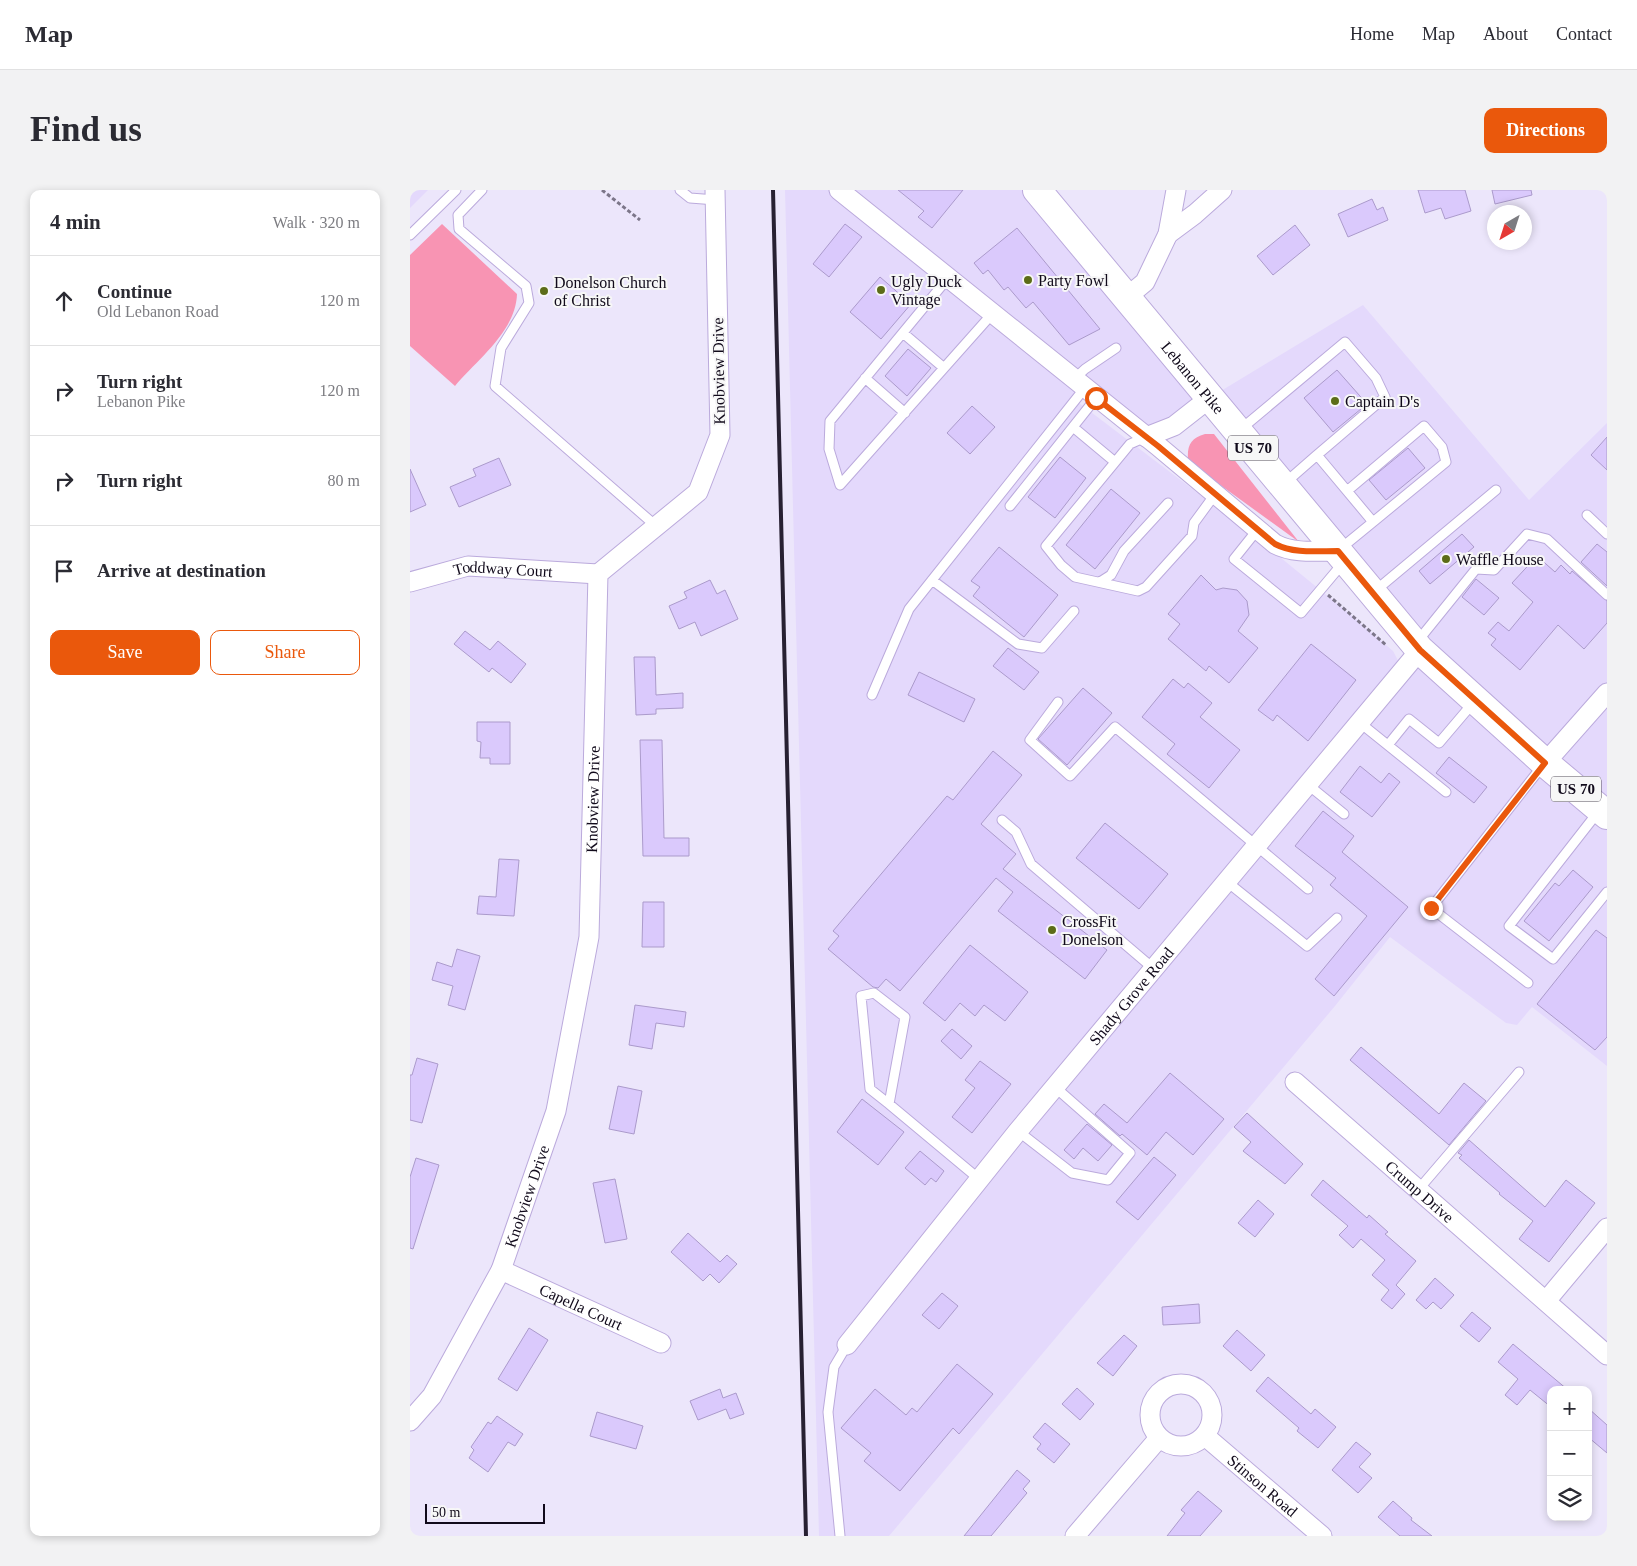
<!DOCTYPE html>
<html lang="en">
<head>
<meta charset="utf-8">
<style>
	body { margin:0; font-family:Georgia,serif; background:#f2f2f3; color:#2b2b33 }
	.controls { position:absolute; right:15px; bottom:15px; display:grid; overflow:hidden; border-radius:10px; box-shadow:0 2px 8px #0003 }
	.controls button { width:45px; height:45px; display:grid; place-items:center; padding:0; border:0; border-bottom:1px solid #e1e1e2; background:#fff; color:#2b2b33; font:25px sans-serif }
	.compass { position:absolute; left:1077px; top:15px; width:45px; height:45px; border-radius:50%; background:#fff; box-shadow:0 2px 8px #0003; rotate:219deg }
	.scale { position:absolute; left:15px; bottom:12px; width:120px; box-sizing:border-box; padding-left:5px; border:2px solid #110a1b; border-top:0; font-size:14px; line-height:18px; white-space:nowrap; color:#110a1b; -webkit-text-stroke:4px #f7f7f7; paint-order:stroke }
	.stop { position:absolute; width:15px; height:15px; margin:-11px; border:4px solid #ea580c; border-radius:50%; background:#fff }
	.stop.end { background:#ea580c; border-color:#fff; box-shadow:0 1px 5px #0008 }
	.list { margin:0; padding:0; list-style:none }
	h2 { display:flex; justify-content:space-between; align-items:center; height:65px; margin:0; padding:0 20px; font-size:21px }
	h2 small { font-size:16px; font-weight:400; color:#7c7c81 }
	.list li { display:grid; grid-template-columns:32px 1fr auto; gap:15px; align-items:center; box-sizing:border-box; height:90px; padding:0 20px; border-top:1px solid #e1e1e2 }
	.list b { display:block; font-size:19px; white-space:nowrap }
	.list p { margin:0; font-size:16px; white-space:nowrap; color:#7c7c81 }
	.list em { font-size:16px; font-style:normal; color:#7c7c81 }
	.actions { display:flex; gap:10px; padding:15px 20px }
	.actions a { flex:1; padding:11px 0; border:1px solid #ea580c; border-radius:10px; text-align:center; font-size:18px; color:#ea580c }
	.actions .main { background:#ea580c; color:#fff }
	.icon { flex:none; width:28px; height:28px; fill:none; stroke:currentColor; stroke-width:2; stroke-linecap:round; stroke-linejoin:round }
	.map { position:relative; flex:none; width:1197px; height:1346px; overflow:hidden; border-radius:10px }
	header { display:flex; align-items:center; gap:30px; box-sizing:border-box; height:70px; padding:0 25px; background:#fff; border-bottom:1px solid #e1e1e2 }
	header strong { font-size:24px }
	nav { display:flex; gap:28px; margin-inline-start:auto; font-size:18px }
	.intro { display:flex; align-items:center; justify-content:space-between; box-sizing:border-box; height:120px; padding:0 30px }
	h1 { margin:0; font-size:35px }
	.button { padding:12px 22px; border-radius:10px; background:#ea580c; color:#fff; font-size:18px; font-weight:700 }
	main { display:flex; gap:30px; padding:0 30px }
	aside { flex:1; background:#fff; border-radius:10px; box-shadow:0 2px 8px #0003 }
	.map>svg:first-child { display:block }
	.built { fill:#e4d9fc; fill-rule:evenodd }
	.green { fill:#f894b3 }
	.building { fill:#dac9fc; stroke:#ab9acb }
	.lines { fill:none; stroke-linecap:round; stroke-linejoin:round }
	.service-casing { stroke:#bbaadc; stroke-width:11 }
	.minor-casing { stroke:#bbaadc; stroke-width:21 }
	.primary-casing { stroke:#bbaadc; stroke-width:30 }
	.path { stroke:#7c7689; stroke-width:3; stroke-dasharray:4 2.5; stroke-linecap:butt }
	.service { stroke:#fff; stroke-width:9 }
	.minor { stroke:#fff; stroke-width:19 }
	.primary { stroke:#fff; stroke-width:28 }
	.rail { stroke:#272032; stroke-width:4 }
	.route { stroke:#ea580c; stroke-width:6 }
	.poi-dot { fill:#5c6c18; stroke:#f7f7f7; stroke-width:2 }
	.labels { text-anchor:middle; stroke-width:4; stroke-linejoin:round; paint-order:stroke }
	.shield { fill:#f7f7f7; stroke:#56515d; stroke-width:1 }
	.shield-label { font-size:15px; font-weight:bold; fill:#110a1b }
	.poi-label { font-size:16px; fill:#110a1b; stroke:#f7f7f7; text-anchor:start }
	.street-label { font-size:16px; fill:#110a1b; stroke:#f7f7f7 }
</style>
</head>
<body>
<header>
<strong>Map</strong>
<nav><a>Home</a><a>Map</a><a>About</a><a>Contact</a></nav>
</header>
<div class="intro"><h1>Find us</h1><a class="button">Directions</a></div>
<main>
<aside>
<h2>4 min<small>Walk · 320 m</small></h2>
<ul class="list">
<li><svg class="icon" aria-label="ahead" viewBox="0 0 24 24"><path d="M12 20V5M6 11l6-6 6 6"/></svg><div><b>Continue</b><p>Old Lebanon Road</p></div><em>120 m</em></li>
<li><svg class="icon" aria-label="right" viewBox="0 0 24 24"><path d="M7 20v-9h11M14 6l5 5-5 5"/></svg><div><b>Turn right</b><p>Lebanon Pike</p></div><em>120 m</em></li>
<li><svg class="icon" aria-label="right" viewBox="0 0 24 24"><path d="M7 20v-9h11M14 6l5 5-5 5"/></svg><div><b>Turn right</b></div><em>80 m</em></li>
<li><svg class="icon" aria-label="arrive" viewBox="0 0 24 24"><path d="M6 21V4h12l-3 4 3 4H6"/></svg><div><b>Arrive at destination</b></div></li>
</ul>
<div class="actions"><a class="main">Save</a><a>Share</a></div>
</aside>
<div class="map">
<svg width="1197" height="1346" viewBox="0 0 1197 1346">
	<rect width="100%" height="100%" fill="#ece6fb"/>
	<path class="built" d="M 0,0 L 18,0 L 0,18 Z
		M 375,0 L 627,0 L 801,207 L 953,115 L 1119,310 L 1197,233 L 1197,876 L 1122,817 L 1107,835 L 1096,833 L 980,747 L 925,816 L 479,1346 L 409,1346 ZM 674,199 L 747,242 L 801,207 L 1010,461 L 993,480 L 983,461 L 936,421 L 843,345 L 665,210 Z"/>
	<path class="green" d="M 32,34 L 107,104 C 106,141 67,170 45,196 L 0,156 L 0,65 Z
		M 795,244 L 804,244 L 889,352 L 784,276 L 778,270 C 777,255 781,248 795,244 Z"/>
	<path class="building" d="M 488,0 L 553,0 L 522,38 L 508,27 L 514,21 Z
		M 1008,0 L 1055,0 L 1061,21 L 1035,29 L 1031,18 L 1015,23 Z
		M 1082,0 L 1121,0 L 1122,5 L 1085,14 Z
		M 962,9 L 967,20 L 973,17 L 978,30 L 938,47 L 928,24 Z
		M 435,34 L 452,47 L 419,87 L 403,74 Z
		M 885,35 L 900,55 L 863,85 L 847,66 Z
		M 607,38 L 690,139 L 659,155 L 623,112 L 616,118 L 598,97 L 594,100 L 578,80 L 573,84 L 564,73 Z
		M 470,87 L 501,114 L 471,149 L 440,122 Z
		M 498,159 L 521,178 L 497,206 L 475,186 Z
		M 927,180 L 957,214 L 923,242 L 894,208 Z
		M 562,216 L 585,237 L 560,264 L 537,243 Z
		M 1197,247 L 1197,280 L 1181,265 Z
		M 998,258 L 1015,278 L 976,310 L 959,290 Z
		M 650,267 L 676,288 L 645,328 L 618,307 Z
		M 89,268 L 101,295 L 49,317 L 40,297 L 66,286 L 63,279 Z
		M 0,279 L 16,315 L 0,322 Z
		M 701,299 L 730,323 L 685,379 L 656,355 Z
		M 1052,344 L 1064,357 L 1020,394 L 1009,381 Z
		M 1187,354 L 1197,362 L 1197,396 L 1171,372 Z
		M 589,357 L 648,405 L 614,447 L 563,406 L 570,397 L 561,391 Z
		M 1127,366 L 1145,382 L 1151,375 L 1160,384 L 1162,381 L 1197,411 L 1197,433 L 1174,459 L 1148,435 L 1110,480 L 1081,455 L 1086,449 L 1078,443 L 1088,432 L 1099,441 L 1123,412 L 1102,393 Z
		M 791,385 L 806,400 L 813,398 L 827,400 L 837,411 L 839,425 L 828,441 L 848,458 L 819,493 L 799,476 L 796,481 L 758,449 L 770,434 L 758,424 Z
		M 1066,389 L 1089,408 L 1074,425 L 1052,407 Z
		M 300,390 L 307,404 L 315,400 L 328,429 L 291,446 L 285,432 L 269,439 L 259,416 L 277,408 L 274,402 Z
		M 55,441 L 80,460 L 88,451 L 116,474 L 101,493 L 82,478 L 79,482 L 44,454 Z
		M 901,454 L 946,490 L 898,551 L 867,525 L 863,531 L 848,520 Z
		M 598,458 L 629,482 L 614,500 L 583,476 Z
		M 224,467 L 245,467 L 246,505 L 273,503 L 273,518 L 246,519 L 246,524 L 226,525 Z
		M 509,482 L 565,509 L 554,532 L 498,505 Z
		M 763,489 L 774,498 L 778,493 L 802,513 L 790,527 L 830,560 L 799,598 L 757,564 L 765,554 L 732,527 Z
		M 673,498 L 702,523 L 657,575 L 628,549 Z
		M 67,532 L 100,532 L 100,574 L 80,574 L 80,568 L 70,568 L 71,552 L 67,551 Z
		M 230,550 L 252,550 L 254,648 L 279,648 L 279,666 L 233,666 Z
		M 583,561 L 612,585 L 571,634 L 606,664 L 593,679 L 697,760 L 675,789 L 588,721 L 603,702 L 586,688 L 490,801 L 476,789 L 468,798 L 463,797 L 418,759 L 429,746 L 423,741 L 537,606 L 543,610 Z
		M 1039,567 L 1077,597 L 1064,613 L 1026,583 Z
		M 950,576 L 971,593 L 979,583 L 990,592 L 962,627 L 930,602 Z
		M 913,621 L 944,646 L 932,662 L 998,717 L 924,806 L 905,789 L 957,726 L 920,695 L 926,688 L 885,656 Z
		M 695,633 L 758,684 L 729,719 L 666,668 Z
		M 89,669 L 109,670 L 104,726 L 67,724 L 69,706 L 86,707 Z
		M 1163,680 L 1183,697 L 1139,751 L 1114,731 L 1145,693 L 1149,696 Z
		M 233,712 L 254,712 L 254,757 L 232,757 Z
		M 1186,740 L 1197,748 L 1197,847 L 1185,860 L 1127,814 Z
		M 560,755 L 618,802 L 595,831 L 574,815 L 565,826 L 550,813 L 535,831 L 513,813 Z
		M 47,759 L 70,766 L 55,820 L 38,815 L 43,796 L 22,790 L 27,772 L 42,777 Z
		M 225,815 L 276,822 L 274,837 L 246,833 L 242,859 L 219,855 Z
		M 542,839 L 562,856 L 551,869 L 531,851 Z
		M 951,857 L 1029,924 L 1054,893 L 1076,911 L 1039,955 L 940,870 Z
		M 7,868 L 28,874 L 12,933 L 0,930 L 0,885 L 2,885 Z
		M 570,871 L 601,894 L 562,943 L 542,927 L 565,898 L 555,890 Z
		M 760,883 L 814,929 L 783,965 L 756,942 L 737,965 L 712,944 L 710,946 L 685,924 L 694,914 L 717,933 Z
		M 208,896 L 232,901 L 224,944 L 199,939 Z
		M 452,909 L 494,942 L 468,975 L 427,942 Z
		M 837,923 L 893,974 L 875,994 L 833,961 L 841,952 L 824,937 Z
		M 677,934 L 702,955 L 688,971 L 673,958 L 664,969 L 654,960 Z
		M 1059,950 L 1135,1017 L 1156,990 L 1185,1013 L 1139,1072 L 1109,1049 L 1123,1031 L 1089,1004 L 1090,1003 L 1049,968 L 1052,965 L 1048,963 Z
		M 510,961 L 534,981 L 526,992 L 521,988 L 515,995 L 495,978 Z
		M 744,967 L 766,985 L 728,1030 L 706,1012 Z
		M 6,968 L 29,975 L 3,1059 L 0,1058 L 0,987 Z
		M 205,989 L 217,1049 L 195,1053 L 183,993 Z
		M 913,990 L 957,1028 L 959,1025 L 978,1042 L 975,1044 L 1006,1071 L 986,1095 L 995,1104 L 982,1119 L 971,1110 L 979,1100 L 962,1085 L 975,1070 L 951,1049 L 943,1058 L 929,1045 L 938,1036 L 901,1005 Z
		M 848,1010 L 864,1024 L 845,1047 L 828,1033 Z
		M 278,1043 L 310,1072 L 317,1065 L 327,1074 L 309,1093 L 300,1084 L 293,1091 L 261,1062 Z
		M 1025,1088 L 1044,1105 L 1031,1119 L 1023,1112 L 1016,1119 L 1006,1110 Z
		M 532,1103 L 548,1116 L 529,1139 L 512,1125 Z
		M 789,1114 L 790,1133 L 753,1135 L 752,1117 Z
		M 1062,1122 L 1081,1138 L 1069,1152 L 1050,1136 Z
		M 119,1138 L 138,1150 L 107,1201 L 88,1189 Z
		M 827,1140 L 855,1165 L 841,1181 L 813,1156 Z
		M 714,1145 L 727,1156 L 703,1186 L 687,1173 Z
		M 1103,1154 L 1158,1200 L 1141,1200 L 1141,1217 L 1120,1200 L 1107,1215 L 1095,1205 L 1108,1189 L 1088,1172 Z
		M 547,1174 L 583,1204 L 549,1244 L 543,1238 L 490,1301 L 454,1271 L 461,1263 L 431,1238 L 465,1199 L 496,1225 L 502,1218 L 507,1222 Z
		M 858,1187 L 901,1224 L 905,1219 L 926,1237 L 908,1258 L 887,1241 L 889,1238 L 846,1201 Z
		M 667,1198 L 684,1214 L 670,1230 L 652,1214 Z
		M 310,1199 L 313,1208 L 326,1203 L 334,1224 L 320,1229 L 316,1219 L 288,1230 L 280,1211 Z
		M 1178,1218 L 1197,1235 L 1197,1263 L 1178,1247 Z
		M 187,1222 L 233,1236 L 226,1259 L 180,1246 Z
		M 87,1226 L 113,1244 L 105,1256 L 98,1252 L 78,1282 L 59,1268 L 64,1260 L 61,1257 L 78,1232 L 81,1234 Z
		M 635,1233 L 660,1254 L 644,1273 L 627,1259 L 631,1254 L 623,1247 Z
		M 946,1252 L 961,1264 L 949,1277 L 962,1288 L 948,1303 L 922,1280 Z
		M 607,1280 L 620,1291 L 613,1299 L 617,1303 L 581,1346 L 554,1346 Z
		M 788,1301 L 812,1321 L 790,1346 L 757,1346 L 775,1323 L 771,1320 Z
		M 983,1311 L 1002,1328 L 1001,1330 L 1022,1346 L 990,1346 L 968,1327 Z"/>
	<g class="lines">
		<g class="service-casing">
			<path id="service" d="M 72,0 L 48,25 L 49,39 L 116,96 L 119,113 L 91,158 L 85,196 L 246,336
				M 270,0 L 280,8 L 306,10
				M 0,45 L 46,0
				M 538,88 L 420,231 L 419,259 L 430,295 L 582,124
				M 493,143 L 534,178
				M 455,188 L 495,223
				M 663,190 L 675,179 L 706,158
				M 663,237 L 705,272
				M 831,239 L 935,152 L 966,188 L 975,207 L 907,265
				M 736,247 L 720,254 L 636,356 L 651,375 L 665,387 L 728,401 L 736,397 L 782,346 L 784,333 L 806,303
				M 875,293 L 907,265 L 963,332 L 930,359
				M 937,301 L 1014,236 L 1032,257 L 1036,272 L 963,332
				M 600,316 L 686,208
				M 1177,325 L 1197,344
				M 848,339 L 824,369 L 891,423 L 933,373
				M 522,390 L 608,454 L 632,458 L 664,421
				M 690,392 L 701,385 L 714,361 L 758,313
				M 965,401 L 1086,300
				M 1007,452 L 1066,379 L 1084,380 L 1117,344 L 1137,349 L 1197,405
				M 462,505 L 499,419 L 674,199
				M 648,512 L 620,550 L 660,586 L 705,537 L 898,699
				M 949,532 L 1036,602
				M 978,555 L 999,529 L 1029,553 L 1063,513
				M 897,594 L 934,624
				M 1188,622 L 1099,736 L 1143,769 L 1197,702
				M 592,630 L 606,642 L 621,674 L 744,779
				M 816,691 L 897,756 L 927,728
				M 1118,793 L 1021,718 L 1133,575
				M 479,914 L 460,899 L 451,806 L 464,803 L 495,827 L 479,914 L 569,989
				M 608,941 L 662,983 L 698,990 L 720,963 L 646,898
				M 1008,1000 L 1109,882
				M 430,1346 L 418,1222 L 424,1177 L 437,1155"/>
		</g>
		<g class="minor-casing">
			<g id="minor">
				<path d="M 429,0 L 748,256 L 865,354 C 884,364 907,361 928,361"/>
				<path d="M 758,44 L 785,24 L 812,0"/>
				<path d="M 717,107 L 735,92 L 758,44 L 766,0"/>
				<path d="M 736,247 L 764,236 L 801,207"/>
				<path id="s1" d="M 0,392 L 58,376 L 188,384"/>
				<path d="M 1135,573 L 1197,503"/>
				<path id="s2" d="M 885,892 L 1197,1165"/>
				<path id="s3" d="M 91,1080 L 251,1153"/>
				<path d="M 1136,1111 L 1197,1038"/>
				<path id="s4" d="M 437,1155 L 608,941 L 1010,460"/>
				<circle cx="771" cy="1225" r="31"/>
				<path id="s5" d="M 0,1231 L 22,1206 L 91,1080 L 146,921 L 179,747 L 188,384 L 288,302 L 310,245 L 305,0"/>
				<path id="s6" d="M 795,1246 L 912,1346"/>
				<path d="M 665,1346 L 749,1248"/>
			</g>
		</g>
		<g class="primary-casing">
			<g id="primary">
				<path id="s7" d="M 627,0 L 1010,460 L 1135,573 L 1197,625"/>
			</g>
		</g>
		<path class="path" d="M 192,0 L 230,30
			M 918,405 L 976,455"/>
		<use href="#service" class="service"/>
		<use href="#minor" class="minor"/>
		<use href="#primary" class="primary"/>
		<path class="rail" d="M 363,0 L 396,1346"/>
	</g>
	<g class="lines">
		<path class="route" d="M 686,208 L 748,256 L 865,354 C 884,364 907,361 928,361 L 1010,460 L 1135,573 L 1021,718"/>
	</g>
	<g class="poi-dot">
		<circle cx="618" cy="90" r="5"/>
		<circle cx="471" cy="100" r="5"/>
		<circle cx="134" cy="101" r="5"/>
		<circle cx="925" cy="211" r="5"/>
		<circle cx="1036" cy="369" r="5"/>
		<circle cx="642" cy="740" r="5"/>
	</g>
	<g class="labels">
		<g class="shield">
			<rect x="818" y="245.5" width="50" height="25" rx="4"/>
			<rect x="1141" y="586.5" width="50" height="25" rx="4"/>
		</g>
		<g class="shield-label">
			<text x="843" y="263">US 70</text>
			<text x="1166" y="604">US 70</text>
		</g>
		<g class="poi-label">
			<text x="628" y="96">Party Fowl</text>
			<text x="481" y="97">Ugly Duck<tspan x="481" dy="18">Vintage</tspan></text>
			<text x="144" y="98">Donelson Church<tspan x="144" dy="18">of Christ</tspan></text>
			<text x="935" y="217">Captain D's</text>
			<text x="1046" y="375">Waffle House</text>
			<text x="652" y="737">CrossFit<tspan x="652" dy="18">Donelson</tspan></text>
		</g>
		<g class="street-label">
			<text transform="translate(308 181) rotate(-91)" y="6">Knobview Drive</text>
			<text dy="6" stroke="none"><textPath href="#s7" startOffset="244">Lebanon Pike</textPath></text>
			<text dy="6" stroke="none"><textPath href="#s1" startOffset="95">Toddway Court</textPath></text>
			<text dy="6" stroke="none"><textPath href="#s5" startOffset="660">Knobview Drive</textPath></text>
			<text dy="6" stroke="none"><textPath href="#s4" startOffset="450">Shady Grove Road</textPath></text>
			<text dy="6" stroke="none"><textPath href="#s2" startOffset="166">Crump Drive</textPath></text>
			<text dy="6" stroke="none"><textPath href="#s5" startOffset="255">Knobview Drive</textPath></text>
			<text dy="6" stroke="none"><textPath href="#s3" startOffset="88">Capella Court</textPath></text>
			<text dy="6" stroke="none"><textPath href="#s6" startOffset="76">Stinson Road</textPath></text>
		</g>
	</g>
</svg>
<div class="controls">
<button>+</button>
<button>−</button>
<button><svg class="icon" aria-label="layers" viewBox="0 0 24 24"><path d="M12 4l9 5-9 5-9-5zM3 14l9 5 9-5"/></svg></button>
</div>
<svg class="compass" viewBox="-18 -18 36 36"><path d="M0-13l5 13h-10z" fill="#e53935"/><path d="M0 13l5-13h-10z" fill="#7c7c81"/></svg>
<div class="scale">50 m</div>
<div class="stop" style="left:686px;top:208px"></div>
<div class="stop end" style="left:1021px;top:718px"></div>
</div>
</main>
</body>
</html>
